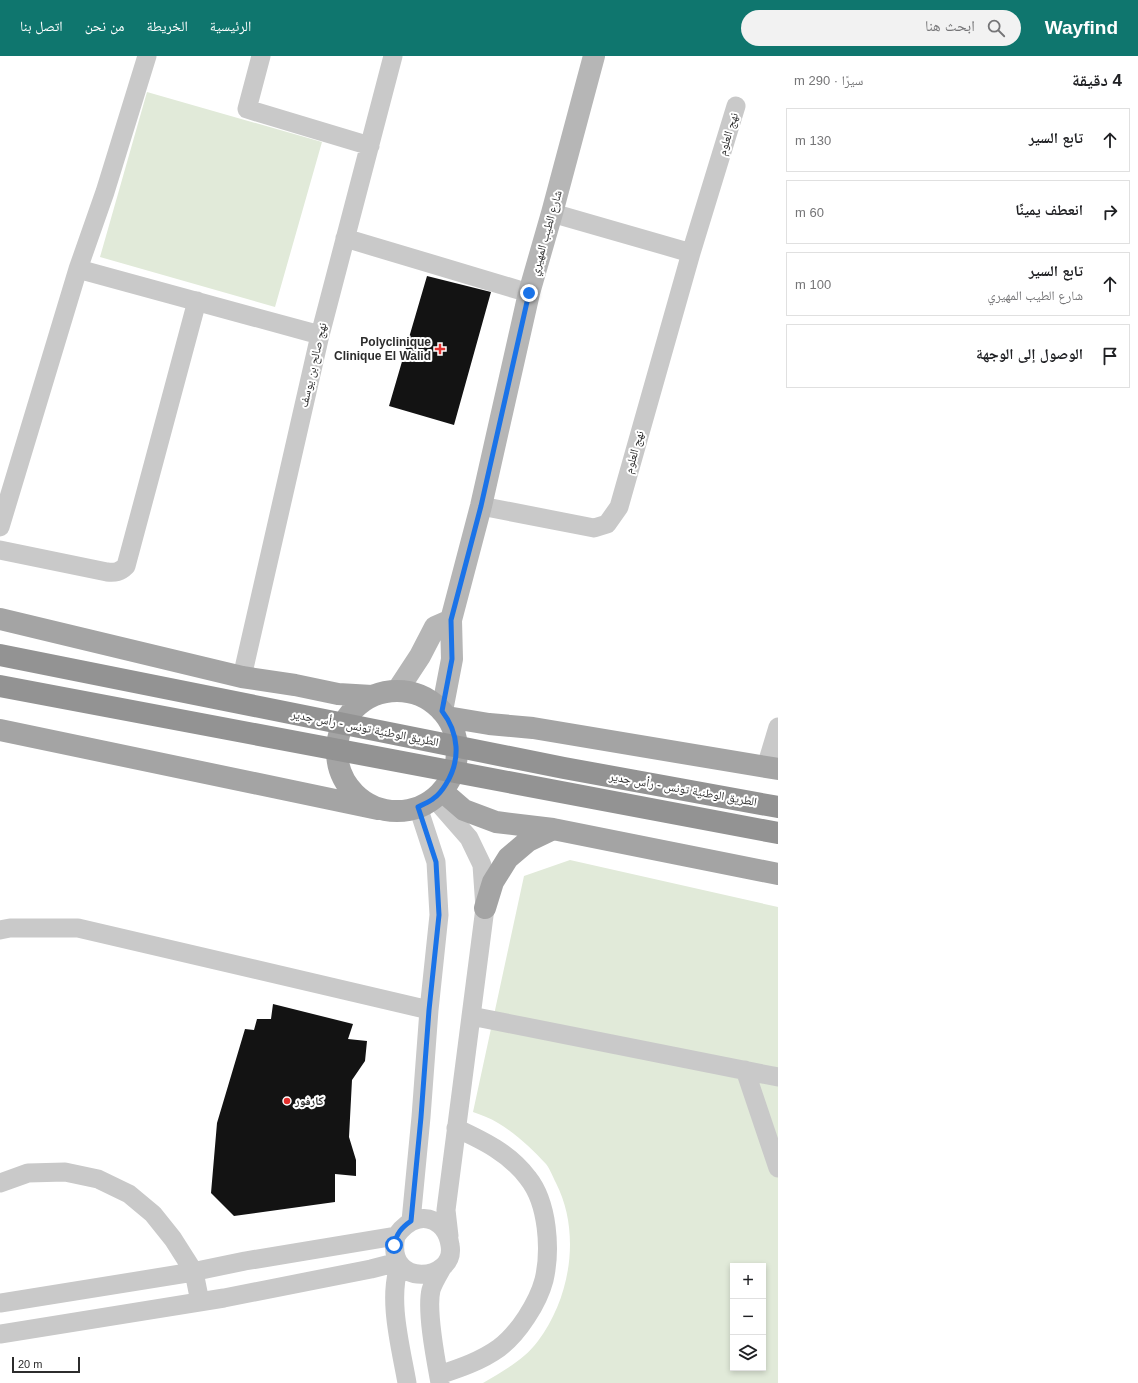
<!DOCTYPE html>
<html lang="ar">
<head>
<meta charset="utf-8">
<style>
	body { margin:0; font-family:Helvetica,"Noto Naskh Arabic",sans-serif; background:#f2f2f2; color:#202124; direction:rtl }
	.controls { position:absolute; right:12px; bottom:12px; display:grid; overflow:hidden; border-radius:0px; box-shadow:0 2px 6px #0003 }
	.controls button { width:36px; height:36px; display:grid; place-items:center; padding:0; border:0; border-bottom:1px solid #e0e0e0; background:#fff; color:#202124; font:20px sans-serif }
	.scale { position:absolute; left:12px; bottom:10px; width:68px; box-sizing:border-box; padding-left:4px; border:2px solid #2c2c2c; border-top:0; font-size:11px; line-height:14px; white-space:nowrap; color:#2c2c2c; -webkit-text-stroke:3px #fff; paint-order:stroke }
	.stop { position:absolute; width:12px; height:12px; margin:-9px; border:3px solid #1a73e8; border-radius:50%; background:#fff }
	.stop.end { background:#1a73e8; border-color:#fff; box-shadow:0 1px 4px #0008 }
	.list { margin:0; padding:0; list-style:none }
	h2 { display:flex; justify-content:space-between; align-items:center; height:52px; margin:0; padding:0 16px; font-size:17px }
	h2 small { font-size:13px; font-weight:400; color:#757577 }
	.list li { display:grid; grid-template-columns:26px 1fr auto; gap:12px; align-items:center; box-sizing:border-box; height:64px; margin:0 8px 8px; padding:0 8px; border:1px solid #e0e0e0; border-radius:0px }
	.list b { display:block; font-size:15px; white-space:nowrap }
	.list p { margin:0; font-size:13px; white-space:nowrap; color:#757577 }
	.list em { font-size:13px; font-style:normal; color:#757577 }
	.icon { flex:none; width:22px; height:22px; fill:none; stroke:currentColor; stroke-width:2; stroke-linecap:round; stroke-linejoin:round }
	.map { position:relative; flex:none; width:778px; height:1327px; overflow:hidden; direction:ltr }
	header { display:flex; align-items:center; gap:24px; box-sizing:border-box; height:56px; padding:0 20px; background:#0f766e; color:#fff }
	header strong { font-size:19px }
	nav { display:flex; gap:22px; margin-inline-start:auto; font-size:14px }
	.search { width:280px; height:36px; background:#f2f2f2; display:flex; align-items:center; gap:10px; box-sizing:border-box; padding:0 14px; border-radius:22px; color:#757577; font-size:15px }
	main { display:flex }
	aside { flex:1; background:#fff }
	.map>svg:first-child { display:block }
	.green { fill:#e1ead9; fill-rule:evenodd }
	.building { fill:#131313 }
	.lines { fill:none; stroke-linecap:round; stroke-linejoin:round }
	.street { stroke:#c9c9c9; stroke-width:19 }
	.secondary { stroke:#b6b6b6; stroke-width:22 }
	.primary { stroke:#a4a4a4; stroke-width:22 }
	.highway { stroke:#939393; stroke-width:22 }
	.route { stroke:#1a73e8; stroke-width:5 }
	.poi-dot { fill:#e3302e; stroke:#fff; stroke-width:1.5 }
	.labels { text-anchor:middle; stroke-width:4; stroke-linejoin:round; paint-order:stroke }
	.street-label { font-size:12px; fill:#2c2c2c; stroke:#fff }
	.poi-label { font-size:12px; font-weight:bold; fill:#2c2c2c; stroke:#fff; text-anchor:end }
</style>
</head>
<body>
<header>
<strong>Wayfind</strong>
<div class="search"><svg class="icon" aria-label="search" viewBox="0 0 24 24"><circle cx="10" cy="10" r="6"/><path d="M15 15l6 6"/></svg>ابحث هنا</div>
<nav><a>الرئيسية</a><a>الخريطة</a><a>من نحن</a><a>اتصل بنا</a></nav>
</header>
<main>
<aside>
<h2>4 دقيقة<small>سيرًا · 290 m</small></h2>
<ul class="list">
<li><svg class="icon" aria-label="ahead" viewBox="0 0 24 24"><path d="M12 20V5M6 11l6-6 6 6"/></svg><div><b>تابع السير</b></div><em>130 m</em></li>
<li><svg class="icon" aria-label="right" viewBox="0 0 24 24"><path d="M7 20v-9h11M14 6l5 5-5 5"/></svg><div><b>انعطف يمينًا</b></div><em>60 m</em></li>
<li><svg class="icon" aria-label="ahead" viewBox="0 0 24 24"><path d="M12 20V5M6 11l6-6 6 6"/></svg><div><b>تابع السير</b><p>شارع الطيب المهيري</p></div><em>100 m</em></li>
<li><svg class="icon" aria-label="arrive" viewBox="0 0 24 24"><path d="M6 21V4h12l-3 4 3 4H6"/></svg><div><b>الوصول إلى الوجهة</b></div></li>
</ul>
</aside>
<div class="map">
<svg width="778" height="1327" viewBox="0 0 778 1327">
	<rect width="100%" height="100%" fill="#fff"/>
	<path class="green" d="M 147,36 L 322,86 L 275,251 L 100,201 Z
		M 570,804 L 778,851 L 778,1327 L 483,1327 C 503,1315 524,1304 538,1285 C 571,1241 581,1176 556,1127 C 553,1121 550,1113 546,1108 C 532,1093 515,1077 498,1067 C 490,1062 481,1059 473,1056 L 524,820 ZM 733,1210 L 763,1210 L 763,1312 L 733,1312 Z"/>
	<path class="building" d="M 427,220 L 491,236 L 454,369 L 389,350 Z
		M 273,948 L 353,968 L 348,983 L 367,985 L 365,1005 L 352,1024 L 349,1081 L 356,1104 L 356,1120 L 335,1118 L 335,1146 L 234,1160 L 211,1137 L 217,1067 L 245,973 L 254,974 L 257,963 L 271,963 Z"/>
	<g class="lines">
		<path class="street" d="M 261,0 L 247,53 L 370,90
			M 552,157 L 691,197
			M 345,182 L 529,237
			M 78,213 L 320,279
			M 481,450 L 594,472 L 607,468 L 619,451 L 691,197 L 736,50
			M 0,471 L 78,213 L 105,136 L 147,0
			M 0,494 L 107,516 C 115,517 120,516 126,510 L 197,245
			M 242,621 L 320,279 L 393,0
			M 766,711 L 778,671
			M 434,742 L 469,782 L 482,809 L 485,852 L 446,1154 L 449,1180
			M 0,874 L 10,872 L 78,872 L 429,954
			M 471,960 L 778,1021
			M 745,1014 L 778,1112
			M 0,1127 L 28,1117 L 65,1116 L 98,1123 L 129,1138 L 153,1158 L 173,1183 L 194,1216 L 200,1246
			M 411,1165 L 421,1061 L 429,954 L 439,859 L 436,806 L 418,751
			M 400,1208 C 387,1242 401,1292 407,1327
			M 0,1247 L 187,1217 L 245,1205 L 396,1180 C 408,1163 427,1155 443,1172 C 447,1177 449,1182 450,1189 C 457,1226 384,1233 396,1180
			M 0,1278 L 224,1242 L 371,1213 L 398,1206
			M 439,1319 C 460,1312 481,1305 499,1292 C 518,1278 538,1247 544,1224 C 551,1194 548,1147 528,1122 C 509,1097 484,1085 456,1072
			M 440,1327 C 436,1305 426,1255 431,1234 C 433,1227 438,1219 442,1212"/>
		<path class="secondary" d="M 397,635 L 420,600 L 435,571 L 451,564
			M 442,655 L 452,603 L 451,564 L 481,450 L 529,237 L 552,157 L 594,0"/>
		<path class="primary" d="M 0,563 L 242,621 L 295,629 L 338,638 L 372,640
			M337 695a60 60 0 1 1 120 0a60 60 0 1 1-120 0Z
			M 447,661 L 489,668 L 533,672 L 778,713
			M 0,674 L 378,753
			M 442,735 L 464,754 L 496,766 L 553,773 L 778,818
			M 485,852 L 493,826 L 508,802 L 528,785 L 553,773"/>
		<path class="highway" d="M 0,599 L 564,712 L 778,751
			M 0,630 L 778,777"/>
	</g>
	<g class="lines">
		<path class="route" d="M 394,1189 C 397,1177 401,1172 411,1165 L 421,1061 L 429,954 L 439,859 L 436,806 L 418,751 C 423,748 430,746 434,742 C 440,738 443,733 446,728 C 461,704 459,677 442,655 L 452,603 L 451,564 L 481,450 L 529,237"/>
	</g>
	<g class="poi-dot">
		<path d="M438 287h4v4h4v4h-4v4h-4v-4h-4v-4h4z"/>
		<circle cx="287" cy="1045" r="4"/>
	</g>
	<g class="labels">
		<g class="street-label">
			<text transform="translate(728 78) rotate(-73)" y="4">نهج العلوم</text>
			<text transform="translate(546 177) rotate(-74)" y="4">شارع الطيب المهيري</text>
			<text transform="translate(313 309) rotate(-77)" y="4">نهج صالح بن يوسف</text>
			<text transform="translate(634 396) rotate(-74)" y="4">نهج العلوم</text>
			<text transform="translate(365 672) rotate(11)" y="4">الطريق الوطنية تونس - رأس جدير</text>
			<text transform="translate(683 733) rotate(10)" y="4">الطريق الوطنية تونس - رأس جدير</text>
		</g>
		<g class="poi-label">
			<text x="431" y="290">Polyclinique<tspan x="431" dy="14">Clinique El Walid</tspan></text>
			<text x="295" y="1049" text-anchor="start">كارفور</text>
		</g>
	</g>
</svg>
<div class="controls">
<button>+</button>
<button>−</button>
<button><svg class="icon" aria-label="layers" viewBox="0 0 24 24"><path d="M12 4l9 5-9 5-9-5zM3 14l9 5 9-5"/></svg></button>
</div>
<div class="scale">20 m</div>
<div class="stop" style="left:394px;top:1189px"></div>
<div class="stop end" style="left:529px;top:237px"></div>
</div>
</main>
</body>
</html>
